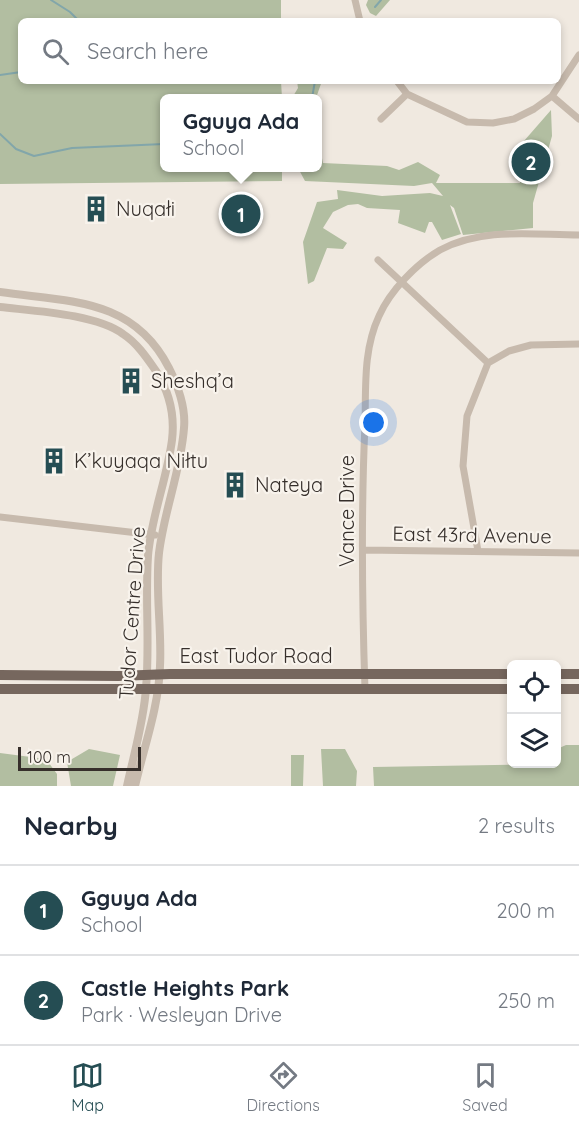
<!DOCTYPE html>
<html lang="en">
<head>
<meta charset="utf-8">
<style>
	body { margin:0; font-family:Quicksand,sans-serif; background:#f6f6f7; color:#1f2937 }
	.controls { position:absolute; right:18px; bottom:18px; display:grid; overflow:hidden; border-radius:9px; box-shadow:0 3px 9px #0003 }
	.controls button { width:54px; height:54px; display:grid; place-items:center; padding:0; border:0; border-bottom:2px solid #e0e1e3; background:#fff; color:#1f2937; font:30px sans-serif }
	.scale { position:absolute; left:18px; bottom:15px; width:123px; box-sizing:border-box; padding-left:6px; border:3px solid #362f2b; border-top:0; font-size:16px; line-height:21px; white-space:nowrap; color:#362f2b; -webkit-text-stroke:4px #f8f3ec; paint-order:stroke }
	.you { position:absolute; left:374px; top:423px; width:21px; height:21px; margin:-15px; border:4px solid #fff; border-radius:50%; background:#1a73e8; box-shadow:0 0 0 9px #1a73e833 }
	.badge { display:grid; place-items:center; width:39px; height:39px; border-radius:50%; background:#254d53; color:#fff; font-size:20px; font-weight:700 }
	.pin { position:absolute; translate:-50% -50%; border:3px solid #fff; box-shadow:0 2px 6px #0006 }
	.popup { position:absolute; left:160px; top:94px; width:162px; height:78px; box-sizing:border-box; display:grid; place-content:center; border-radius:9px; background:#fff; filter:drop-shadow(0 2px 4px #0005); font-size:20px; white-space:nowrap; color:#747a83 }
	.popup b { font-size:22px; color:#1f2937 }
	.popup::after { content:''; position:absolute; left:50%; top:100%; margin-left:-12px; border:12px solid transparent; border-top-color:#fff }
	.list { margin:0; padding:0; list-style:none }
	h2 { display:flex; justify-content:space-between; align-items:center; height:78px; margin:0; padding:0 24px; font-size:26px }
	h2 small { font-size:20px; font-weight:400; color:#747a83 }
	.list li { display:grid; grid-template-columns:39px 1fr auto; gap:18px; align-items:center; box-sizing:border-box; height:90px; padding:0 24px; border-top:2px solid #e0e1e3 }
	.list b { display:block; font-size:22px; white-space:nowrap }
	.list p { margin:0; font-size:20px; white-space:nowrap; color:#747a83 }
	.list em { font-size:20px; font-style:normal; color:#747a83 }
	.icon { flex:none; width:33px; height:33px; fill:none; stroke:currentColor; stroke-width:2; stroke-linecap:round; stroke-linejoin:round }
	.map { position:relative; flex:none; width:579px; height:786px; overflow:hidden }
	.search { position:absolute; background:#fff; box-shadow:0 3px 9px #0003; left:18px; right:18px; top:18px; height:66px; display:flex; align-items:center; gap:15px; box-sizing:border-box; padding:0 21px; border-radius:9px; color:#747a83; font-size:22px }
	.sheet { height:258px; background:#fff }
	nav { display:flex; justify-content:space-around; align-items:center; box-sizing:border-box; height:84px; border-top:2px solid #e0e1e3; background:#fff; font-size:16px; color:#747a83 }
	nav a { display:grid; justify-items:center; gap:3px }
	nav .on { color:#254d53 }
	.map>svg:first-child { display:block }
	.green { fill:#b2bea1 }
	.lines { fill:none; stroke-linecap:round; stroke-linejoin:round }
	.stream { stroke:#82a6aa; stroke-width:2 }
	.minor { stroke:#c7baad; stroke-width:7 }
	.tertiary { stroke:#c7baad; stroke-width:8 }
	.primary { stroke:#76675e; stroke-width:10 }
	.labels { text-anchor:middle; stroke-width:4.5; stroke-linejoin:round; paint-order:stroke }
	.poi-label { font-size:20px; fill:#362f2b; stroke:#f8f3ec; text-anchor:start }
	.street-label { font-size:20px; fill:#362f2b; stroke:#f8f3ec }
</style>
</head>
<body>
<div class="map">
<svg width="579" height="786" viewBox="0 0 579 786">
	<rect width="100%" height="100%" fill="#f0e9e0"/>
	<path class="green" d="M 0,0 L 281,0 L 281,21 L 21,21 L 21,81 L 281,81 L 282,98 L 164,98 L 164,168 L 282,168 L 282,181 L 0,184 Z
		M 368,0 L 390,0 L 376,16 L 370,13 L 366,5 Z
		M 297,81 L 322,81 L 316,98 L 292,98 L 298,88 Z
		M 551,110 L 552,136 L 533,203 L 533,228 L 463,235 L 454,208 L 450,205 L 461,234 L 442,240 L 432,222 L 429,222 L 425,233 L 398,223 L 400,210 L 367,208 L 358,204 L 348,205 L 333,212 L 323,228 L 347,243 L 343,249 L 327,248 L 314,281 L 308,284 L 303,242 L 317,202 L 338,199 L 337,190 L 382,196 L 430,193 L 443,196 L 432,183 L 414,186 L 305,181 L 298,168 L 318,168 L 318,139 L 323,163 L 387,166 L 399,170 L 418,162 L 440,175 L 436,183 L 520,183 L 517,149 Z
		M 566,745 L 579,745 L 579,786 L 374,786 L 373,767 L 556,764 L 557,749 Z
		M 89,749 L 120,755 L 113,786 L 71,786 L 67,762 Z
		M 321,749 L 345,749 L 357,771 L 356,786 L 323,786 Z
		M 0,753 L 46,759 L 57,774 L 57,786 L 0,786 Z
		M 291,755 L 304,755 L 303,786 L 291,786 Z"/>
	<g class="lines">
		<path class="stream" d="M 51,0 L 70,12 L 79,21
			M 375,7 L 381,0
			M 0,75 L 21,72
			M 312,98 L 315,81
			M 0,134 L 16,149 L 34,156 L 72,148 L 164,144"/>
		<path class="minor" d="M 355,0 L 360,21
			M 397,81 L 407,94 L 467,122 L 493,123 L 514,119 L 534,109 L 552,96 L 579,55
			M 552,96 L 579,119
			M 381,119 L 407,94
			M 378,260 L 488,363
			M 0,517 L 155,535
			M 364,550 L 579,553
			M 478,551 L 463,466 L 467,416 L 488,363 L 509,351 L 531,345 L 579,344
			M 365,689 C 362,601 361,512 365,424 C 366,388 363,350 379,316 C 390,291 416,264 440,250 C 483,227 533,235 579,235"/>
		<path class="tertiary" d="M 0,292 C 68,302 133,297 169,368 C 178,386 186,407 184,428 C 181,470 164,511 159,553 C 155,590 162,629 160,666 C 159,706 144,747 135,786
			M 0,307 C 34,311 96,314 123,334 C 137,343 147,358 156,371 C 170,393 175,415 172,440 C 167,479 151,517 148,556 C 145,600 150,644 146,688 C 144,720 134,754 127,786"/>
		<path class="primary" d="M 556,674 L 579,674
			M 0,675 L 118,676 L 170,674 L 512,674
			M 0,689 L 512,689
			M 556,689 L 579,689"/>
	</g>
	<defs>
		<g id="building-bare" transform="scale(2.07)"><path d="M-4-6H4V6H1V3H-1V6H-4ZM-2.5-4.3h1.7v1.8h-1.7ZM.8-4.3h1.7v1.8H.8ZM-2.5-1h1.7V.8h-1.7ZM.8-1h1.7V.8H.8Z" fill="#254d53" stroke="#f8f3ec" stroke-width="2.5" paint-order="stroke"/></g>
	</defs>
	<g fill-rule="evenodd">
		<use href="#building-bare" x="96" y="209"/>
		<use href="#building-bare" x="131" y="381"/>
		<use href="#building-bare" x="54" y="461"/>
		<use href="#building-bare" x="235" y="485"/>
	</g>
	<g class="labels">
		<g class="poi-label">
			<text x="116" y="216">Nuqałi</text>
			<text x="151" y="388">Sheshq’a</text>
			<text x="74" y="468">K’kuyaqa Niłtu</text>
			<text x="255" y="492">Nateya</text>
		</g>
		<g class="street-label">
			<text transform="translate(347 511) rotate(-90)" y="7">Vance Drive</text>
			<text transform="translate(472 535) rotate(1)" y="7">East 43rd Avenue</text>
			<text transform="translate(132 613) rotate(-86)" y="7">Tudor Centre Drive</text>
			<text x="256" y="663">East Tudor Road</text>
		</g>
	</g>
</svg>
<div class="controls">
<button><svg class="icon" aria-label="locate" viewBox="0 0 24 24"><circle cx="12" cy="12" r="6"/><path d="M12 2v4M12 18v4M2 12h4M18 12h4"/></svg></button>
<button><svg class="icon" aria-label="layers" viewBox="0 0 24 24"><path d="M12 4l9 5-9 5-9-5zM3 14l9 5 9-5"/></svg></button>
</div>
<div class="scale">100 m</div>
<div class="you"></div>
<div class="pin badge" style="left:241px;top:214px">1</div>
<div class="popup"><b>Gguya Ada</b>School</div>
<div class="pin badge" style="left:531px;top:162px">2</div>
<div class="search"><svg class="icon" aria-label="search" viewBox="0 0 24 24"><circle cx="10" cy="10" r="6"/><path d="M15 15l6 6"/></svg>Search here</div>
</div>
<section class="sheet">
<h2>Nearby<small>2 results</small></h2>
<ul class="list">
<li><span class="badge">1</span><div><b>Gguya Ada</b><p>School</p></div><em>200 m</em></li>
<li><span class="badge">2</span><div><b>Castle Heights Park</b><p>Park · Wesleyan Drive</p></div><em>250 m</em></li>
</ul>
</section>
<nav>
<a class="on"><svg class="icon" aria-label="map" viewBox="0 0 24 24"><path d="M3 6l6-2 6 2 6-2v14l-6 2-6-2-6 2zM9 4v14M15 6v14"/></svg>Map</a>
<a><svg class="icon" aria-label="directions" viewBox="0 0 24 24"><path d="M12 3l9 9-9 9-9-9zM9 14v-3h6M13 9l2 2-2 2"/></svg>Directions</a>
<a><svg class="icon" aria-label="saved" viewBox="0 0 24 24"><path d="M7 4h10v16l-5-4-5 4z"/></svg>Saved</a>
</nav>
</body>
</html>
